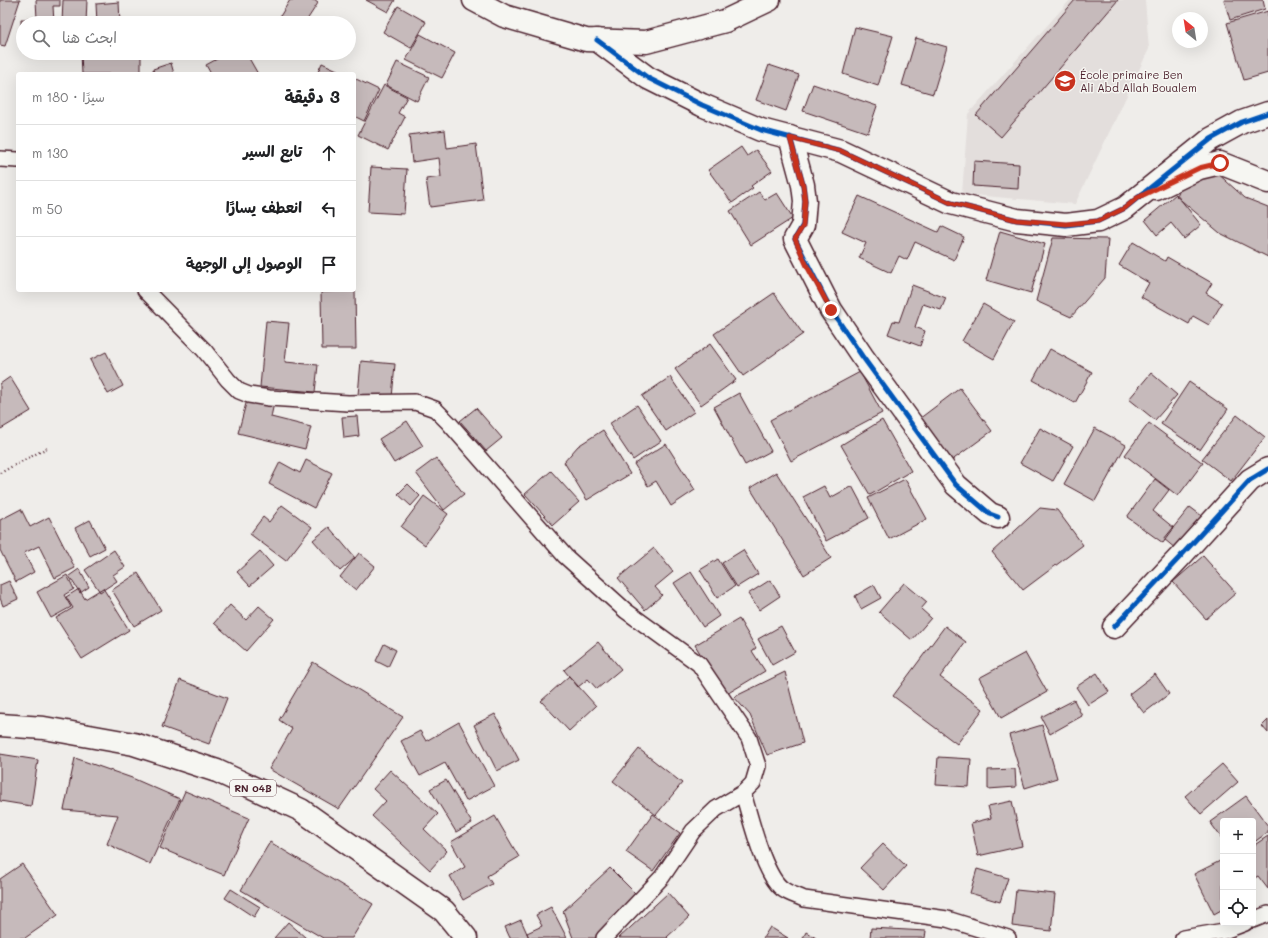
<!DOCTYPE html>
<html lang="ar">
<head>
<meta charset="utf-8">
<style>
	body { margin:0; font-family:Mali,"Playpen Sans Arabic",sans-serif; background:#f2f2f2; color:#202124; direction:rtl }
	.controls { position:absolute; right:12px; bottom:12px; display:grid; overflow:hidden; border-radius:4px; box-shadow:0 4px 16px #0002 }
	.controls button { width:36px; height:36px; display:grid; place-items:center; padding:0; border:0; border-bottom:1px solid #e0e0e0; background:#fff; color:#202124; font:20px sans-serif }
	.compass { position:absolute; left:1172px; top:12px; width:36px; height:36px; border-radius:50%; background:#fff; box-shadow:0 4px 16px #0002; rotate:330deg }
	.stop { position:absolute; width:12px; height:12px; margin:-9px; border:3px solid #c8321e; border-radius:50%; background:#fff }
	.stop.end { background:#c8321e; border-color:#fff; box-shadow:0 1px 4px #0008 }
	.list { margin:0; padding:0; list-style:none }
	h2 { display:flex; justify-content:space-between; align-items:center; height:52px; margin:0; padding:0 16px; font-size:17px }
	h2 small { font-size:13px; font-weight:400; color:#757577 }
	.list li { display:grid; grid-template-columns:26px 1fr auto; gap:12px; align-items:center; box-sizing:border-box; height:56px; padding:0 16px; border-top:1px solid #e0e0e0 }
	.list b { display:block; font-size:15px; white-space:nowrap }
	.list em { font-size:13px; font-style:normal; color:#757577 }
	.icon { flex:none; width:22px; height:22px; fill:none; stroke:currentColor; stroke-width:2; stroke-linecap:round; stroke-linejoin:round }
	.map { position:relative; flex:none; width:1268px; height:938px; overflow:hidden; direction:ltr }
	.search { position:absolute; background:#fff; box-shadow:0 4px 16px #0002; left:16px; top:16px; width:340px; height:44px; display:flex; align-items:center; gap:10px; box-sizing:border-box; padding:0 14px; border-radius:22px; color:#757577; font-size:15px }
	.panel { position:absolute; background:#fff; box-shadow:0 4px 16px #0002; left:16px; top:72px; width:340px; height:220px; border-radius:4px; direction:rtl }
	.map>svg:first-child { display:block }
	.built { fill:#e3dedc }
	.building { fill:#c6babb; stroke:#4a1f2b }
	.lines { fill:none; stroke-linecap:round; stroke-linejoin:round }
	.lane-casing { stroke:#4a1f2b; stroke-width:18 }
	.street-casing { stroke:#4a1f2b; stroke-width:25 }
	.secondary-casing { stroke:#4a1f2b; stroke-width:25 }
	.primary-casing { stroke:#4a1f2b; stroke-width:25 }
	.path { stroke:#4a1f2b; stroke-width:2.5; stroke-dasharray:1 3; stroke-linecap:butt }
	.lane { stroke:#f6f6f2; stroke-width:15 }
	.street { stroke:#f6f6f2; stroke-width:22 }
	.secondary { stroke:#f6f6f2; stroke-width:22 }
	.primary { stroke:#f6f6f2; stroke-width:22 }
	.cycleway-casing { stroke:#f6f6f2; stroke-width:8 }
	.cycleway { stroke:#0057b8; stroke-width:5 }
	.route { stroke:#c8321e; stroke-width:5 }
	.labels { text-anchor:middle; stroke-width:3; stroke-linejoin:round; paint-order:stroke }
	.shield { fill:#f6f6f2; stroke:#7e6067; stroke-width:1 }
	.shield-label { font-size:10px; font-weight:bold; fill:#4a1f2b }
	.poi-label { font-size:11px; fill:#4a1f2b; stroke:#f6f6f2; text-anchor:start }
</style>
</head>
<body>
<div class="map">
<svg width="1268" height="938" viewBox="0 0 1268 938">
	<rect width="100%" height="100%" fill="#efedea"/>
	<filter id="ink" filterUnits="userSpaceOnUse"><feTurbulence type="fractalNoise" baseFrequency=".025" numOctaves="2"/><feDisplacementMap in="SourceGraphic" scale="8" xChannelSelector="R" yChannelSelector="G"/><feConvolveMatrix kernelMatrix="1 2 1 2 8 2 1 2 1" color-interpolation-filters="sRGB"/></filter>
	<g filter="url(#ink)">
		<path class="built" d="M 1070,0 L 1145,0 L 1149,49 L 1075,204 L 962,194 L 968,114 Z"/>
		<path class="building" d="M 0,0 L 20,0 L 5,46 L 0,45 Z
			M 36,0 L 60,0 L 60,6 L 53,6 L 54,23 L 23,23 L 23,41 L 21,41 L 21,19 L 37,19 Z
			M 63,0 L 87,0 L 86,23 L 62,23 Z
			M 290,0 L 314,0 L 318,3 L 305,23 L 276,23 Z
			M 366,0 L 395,0 L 388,12 Z
			M 1075,0 L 1118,0 L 1001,137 L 976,115 Z
			M 1224,0 L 1263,0 L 1265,9 L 1230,20 Z
			M 119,2 L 120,23 L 97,23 L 96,4 Z
			M 398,6 L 426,22 L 411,48 L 383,32 Z
			M 1268,11 L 1268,73 L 1244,80 L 1227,23 Z
			M 855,27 L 893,36 L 878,86 L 843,74 Z
			M 420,34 L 455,53 L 442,78 L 406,60 Z
			M 916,38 L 947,47 L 933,94 L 902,85 Z
			M 81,53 L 141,53 L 141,74 L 82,74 Z
			M 228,53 L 246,53 L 258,74 L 211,74 L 206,65 Z
			M 397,62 L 429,77 L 417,101 L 386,85 Z
			M 171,63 L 174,74 L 154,74 L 153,69 Z
			M 322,63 L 346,74 L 317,74 Z
			M 769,65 L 799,75 L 786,111 L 756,100 Z
			M 354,78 L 379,90 L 364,121 L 354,116 Z
			M 813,84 L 877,106 L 868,133 L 803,111 Z
			M 384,85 L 407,97 L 398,113 L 405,117 L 388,150 L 358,135 Z
			M 445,130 L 447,148 L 476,144 L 483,200 L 430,207 L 426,179 L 441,177 L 439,158 L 412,162 L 409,135 Z
			M 741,147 L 747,156 L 756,150 L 772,171 L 751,186 L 753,188 L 732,203 L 708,170 Z
			M 974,161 L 1019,164 L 1018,189 L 973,186 Z
			M 371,167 L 407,169 L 404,214 L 368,212 Z
			M 1216,172 L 1245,198 L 1268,207 L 1268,257 L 1220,233 L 1176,196 L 1186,183 Z
			M 759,192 L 765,200 L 777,193 L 793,218 L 751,245 L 730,211 Z
			M 1176,194 L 1201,225 L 1184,239 L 1171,223 L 1157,235 L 1145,220 Z
			M 859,196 L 938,232 L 941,226 L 964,237 L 954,260 L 915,242 L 907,260 L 899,256 L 891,273 L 859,258 L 866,243 L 842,232 Z
			M 1000,231 L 1045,244 L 1031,293 L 986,280 Z
			M 1053,238 L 1108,239 L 1105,278 L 1071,317 L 1036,301 Z
			M 1133,242 L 1165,261 L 1167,257 L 1212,283 L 1206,293 L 1222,303 L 1209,325 L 1193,316 L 1189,324 L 1141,297 L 1149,283 L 1119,265 Z
			M 912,285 L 946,298 L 941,310 L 923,304 L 915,327 L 925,331 L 920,346 L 888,334 L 893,321 L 899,322 Z
			M 355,291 L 356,349 L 322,349 L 321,292 Z
			M 774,293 L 803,334 L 743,376 L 714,334 Z
			M 983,304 L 1014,322 L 994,359 L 962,341 Z
			M 266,321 L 289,323 L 285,362 L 318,365 L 315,392 L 260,387 Z
			M 710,344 L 736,380 L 701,405 L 675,369 Z
			M 1050,349 L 1092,372 L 1075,403 L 1033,380 Z
			M 106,352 L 123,386 L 108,394 L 90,360 Z
			M 361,361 L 395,364 L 392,398 L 358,395 Z
			M 860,372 L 882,413 L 791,461 L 770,420 Z
			M 1151,373 L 1177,395 L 1155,420 L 1129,399 Z
			M 10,377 L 31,411 L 1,429 L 0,427 L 0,384 Z
			M 670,377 L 694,412 L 666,431 L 642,396 Z
			M 1189,382 L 1228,409 L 1200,450 L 1161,424 Z
			M 960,388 L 992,431 L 951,461 L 919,419 Z
			M 739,393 L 771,451 L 745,465 L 714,407 Z
			M 248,396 L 274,403 L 271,417 L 311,427 L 305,449 L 238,433 Z
			M 637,405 L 661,441 L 633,460 L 609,424 Z
			M 476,408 L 502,438 L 486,451 L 460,421 Z
			M 1237,415 L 1265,437 L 1231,481 L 1202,459 Z
			M 357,416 L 359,436 L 344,438 L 342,417 Z
			M 882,420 L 911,471 L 870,495 L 841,445 Z
			M 407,421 L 423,446 L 394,463 L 379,439 Z
			M 1149,423 L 1203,463 L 1178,496 L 1125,455 Z
			M 1040,428 L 1073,446 L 1053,481 L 1020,463 Z
			M 1095,428 L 1126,445 L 1095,501 L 1064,484 Z
			M 603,430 L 630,474 L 587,500 L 564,462 L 578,446 Z
			M 666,444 L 695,490 L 671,506 L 656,481 L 648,486 L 634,464 Z
			M 436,458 L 464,494 L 444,510 L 416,473 Z
			M 306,460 L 332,473 L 314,508 L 269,484 L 280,462 L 300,473 Z
			M 551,471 L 579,502 L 553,525 L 525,494 Z
			M 776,472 L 831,558 L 804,575 L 750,488 Z
			M 905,479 L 927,519 L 889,539 L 868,498 Z
			M 1155,479 L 1169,490 L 1153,511 L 1174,528 L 1163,543 L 1127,517 Z
			M 408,484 L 420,496 L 411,506 L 398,494 Z
			M 824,486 L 830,498 L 852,486 L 869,518 L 826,541 L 803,497 Z
			M 424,496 L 448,514 L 425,545 L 401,527 Z
			M 282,505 L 312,527 L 286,561 L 250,534 L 263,517 L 269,522 Z
			M 1190,507 L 1202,516 L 1176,549 L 1164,539 Z
			M 1040,508 L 1057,510 L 1083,545 L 1023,590 L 992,552 Z
			M 21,509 L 30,527 L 49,517 L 75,568 L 55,578 L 39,546 L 24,553 L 34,572 L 16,582 L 0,550 L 0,520 Z
			M 90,520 L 105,548 L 90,556 L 75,528 Z
			M 329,527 L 355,558 L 340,571 L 313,540 Z
			M 654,548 L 673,572 L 655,587 L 662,595 L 645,610 L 618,578 Z
			M 114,550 L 125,567 L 113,575 L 117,581 L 100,592 L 85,570 Z
			M 743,550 L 758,574 L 737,587 L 722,563 Z
			M 260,551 L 273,566 L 250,586 L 237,572 Z
			M 359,553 L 375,566 L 356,590 L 340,577 Z
			M 1203,556 L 1236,593 L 1206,619 L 1173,582 Z
			M 718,559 L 735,586 L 717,598 L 700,570 Z
			M 79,569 L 89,587 L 80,593 L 69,576 Z
			M 691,572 L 719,616 L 703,627 L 674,583 Z
			M 138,573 L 161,610 L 134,626 L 112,590 Z
			M 67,575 L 74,589 L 64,595 L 71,607 L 51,618 L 37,592 Z
			M 770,580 L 780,596 L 759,610 L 748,594 Z
			M 9,581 L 18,599 L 3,606 L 0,598 L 0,585 Z
			M 904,583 L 927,602 L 921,609 L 931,618 L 912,640 L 879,612 Z
			M 874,585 L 881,598 L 861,609 L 855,596 Z
			M 103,588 L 129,630 L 82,659 L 56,618 L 73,608 L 66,597 L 79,589 L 85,599 Z
			M 230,605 L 246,620 L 259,606 L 274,619 L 246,651 L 214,623 Z
			M 739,619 L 756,648 L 752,651 L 765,671 L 725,695 L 695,645 Z
			M 781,626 L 795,652 L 772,665 L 758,639 Z
			M 945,626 L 966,642 L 940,677 L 983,709 L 957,744 L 893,696 Z
			M 598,642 L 621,669 L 597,689 L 588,679 L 578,687 L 564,670 Z
			M 384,644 L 396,650 L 388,667 L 376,661 Z
			M 1025,653 L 1047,692 L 1001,718 L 979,678 Z
			M 313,662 L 403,717 L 339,809 L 269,769 L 292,729 L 279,720 Z
			M 785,672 L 803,743 L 767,755 L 750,715 L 734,697 Z
			M 1097,673 L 1109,692 L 1088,705 L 1076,687 Z
			M 1155,674 L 1169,694 L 1144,713 L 1129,694 Z
			M 569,676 L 596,706 L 569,731 L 541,701 Z
			M 180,680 L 227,698 L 209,744 L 162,727 Z
			M 1074,700 L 1082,716 L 1050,734 L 1041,717 Z
			M 495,714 L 519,760 L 497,771 L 474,725 Z
			M 1268,720 L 1268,733 L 1262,726 Z
			M 459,722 L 494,786 L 466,801 L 445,763 L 420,776 L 401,741 L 420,731 L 426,741 Z
			M 1042,725 L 1057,778 L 1025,788 L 1009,735 Z
			M 639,749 L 682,783 L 656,815 L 613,781 Z
			M 0,754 L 38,760 L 31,806 L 0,801 Z
			M 938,757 L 971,759 L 969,787 L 936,785 Z
			M 75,758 L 132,778 L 180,799 L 150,864 L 107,844 L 118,815 L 64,810 Z
			M 1222,764 L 1238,782 L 1201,814 L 1185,796 Z
			M 1015,769 L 1016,787 L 988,789 L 988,770 Z
			M 390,770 L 438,814 L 424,829 L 447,851 L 430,870 L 372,816 L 386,801 L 373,789 Z
			M 446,780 L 472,823 L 456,832 L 430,789 Z
			M 185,791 L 249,818 L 224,875 L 160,848 Z
			M 1246,796 L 1268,826 L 1268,832 L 1253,843 L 1253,821 L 1223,821 L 1223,840 L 1210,822 Z
			M 1012,801 L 1022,846 L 978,856 L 971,823 L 991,818 L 988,806 Z
			M 653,814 L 680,833 L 653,871 L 626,852 Z
			M 495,816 L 519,857 L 487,876 L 492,884 L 463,900 L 450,876 L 465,867 L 451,842 Z
			M 1268,836 L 1268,889 L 1258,876 L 1253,879 L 1253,846 Z
			M 270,842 L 373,904 L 352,938 L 323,938 L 241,890 Z
			M 883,844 L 906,866 L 884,890 L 860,868 Z
			M 1220,861 L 1223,867 L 1223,909 L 1214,914 L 1194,874 Z
			M 22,864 L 58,915 L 25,938 L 0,938 L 0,879 Z
			M 610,868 L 637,895 L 596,938 L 573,938 L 563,911 Z
			M 977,869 L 1008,878 L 1000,902 L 970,893 Z
			M 231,889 L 260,907 L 254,917 L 225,898 Z
			M 1016,890 L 1055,894 L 1051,931 L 1012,926 Z
			M 668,893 L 689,917 L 667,937 L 668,938 L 619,938 Z
			M 551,907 L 567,938 L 529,938 L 527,933 L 542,926 L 536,915 Z
			M 521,920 L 529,938 L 510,938 L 505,927 Z
			M 288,922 L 306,938 L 274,938 Z
			M 770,927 L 788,938 L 763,938 Z
			M 871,928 L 926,931 L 925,938 L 870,938 Z
			M 806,932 L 816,938 L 803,938 Z"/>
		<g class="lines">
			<g class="lane-casing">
				<path id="lane" d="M 0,159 L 18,160
					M 145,290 L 204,350 L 228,380 L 239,391 L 249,395 L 269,398 L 348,403 L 415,402 L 435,409 L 449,423 L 565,556 L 626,611 L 699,664 L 749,738 L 758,766 L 753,783 L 743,793 L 716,809 L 693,831 L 662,877 L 604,938
					M 743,793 C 750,816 764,878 784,890 C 790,894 798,896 804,899 L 947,919 L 1008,938
					M 1253,920 L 1268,914
					M 1183,938 L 1224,931 L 1245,923"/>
			</g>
			<g class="street-casing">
				<path id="street" d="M 790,137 L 803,185 L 805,201 L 803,225 L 795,239 L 831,310 L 862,356 L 956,485 L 990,514 L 998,517
					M 1156,189 L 1199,168 L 1220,163 L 1268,182
					M 1114,627 L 1179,558 L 1250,480 L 1268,469"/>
			</g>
			<g class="secondary-casing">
				<path id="secondary" d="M 597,40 L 648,78 L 702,105 L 761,130 L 841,151 L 951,203 L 1017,220 L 1066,225 L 1098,221 L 1125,208 L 1211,139 L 1242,122 L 1268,113"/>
			</g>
			<g class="primary-casing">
				<path id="primary" d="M 474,0 L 504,16 L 586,40 L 646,42 L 725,21 L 769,0
					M 0,725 L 44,728 L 134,744 L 217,771 L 301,810 L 444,911 L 466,938"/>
			</g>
			<path class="path" d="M 0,473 L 47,448"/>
			<use href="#lane" class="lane"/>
			<use href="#street" class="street"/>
			<use href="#secondary" class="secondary"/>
			<use href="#primary" class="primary"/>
			<g class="cycleway-casing">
				<path id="cycleway" d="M 597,40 L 648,78 L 702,105 L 761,130 L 841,151 L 951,203 L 1017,220 L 1066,225 L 1098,221 L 1125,208 L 1211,139 L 1242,122 L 1268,113
					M 790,137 L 803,185 L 805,201 L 803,225 L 795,239 L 831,310 L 862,356 L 956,485 L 990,514 L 998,517
					M 1114,627 L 1179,558 L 1250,480 L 1268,469"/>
			</g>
			<use href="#cycleway" class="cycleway"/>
		</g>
	</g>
	<g class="lines" filter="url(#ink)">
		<path class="route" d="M 831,310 L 807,266 L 795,239 L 803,226 L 805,201 L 803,185 L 790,138 L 841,151 L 951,203 L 1017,220 L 1066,224 L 1098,221 L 1125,208 L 1137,198 L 1199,168 L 1220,163"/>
	</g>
	<defs>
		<g id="school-disc" transform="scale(1.15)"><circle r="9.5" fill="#c8321e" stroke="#f6f6f2"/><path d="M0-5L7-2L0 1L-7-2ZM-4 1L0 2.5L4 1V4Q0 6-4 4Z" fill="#fff"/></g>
	</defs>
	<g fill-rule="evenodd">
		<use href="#school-disc" x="1065" y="81"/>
	</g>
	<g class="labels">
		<rect class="shield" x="230" y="780" width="46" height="16" rx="3"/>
		<g class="shield-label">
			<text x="253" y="792">RN 04B</text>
		</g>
		<g class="poi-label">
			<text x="1080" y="79">École primaire Ben<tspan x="1080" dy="13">Ali Abd Allah Boualem</tspan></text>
		</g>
	</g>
</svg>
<div class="controls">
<button>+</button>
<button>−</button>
<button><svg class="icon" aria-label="locate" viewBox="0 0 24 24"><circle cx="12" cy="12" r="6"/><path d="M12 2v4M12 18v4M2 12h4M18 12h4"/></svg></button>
</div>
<svg class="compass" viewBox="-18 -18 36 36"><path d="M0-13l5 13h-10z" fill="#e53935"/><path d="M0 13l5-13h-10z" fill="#757577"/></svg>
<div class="stop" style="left:1220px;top:163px"></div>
<div class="stop end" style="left:831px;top:310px"></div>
<div class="search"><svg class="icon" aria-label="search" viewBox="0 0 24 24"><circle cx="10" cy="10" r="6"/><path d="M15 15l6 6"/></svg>ابحث هنا</div>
<section class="panel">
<h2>3 دقيقة<small>سيرًا · 180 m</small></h2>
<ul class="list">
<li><svg class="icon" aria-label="ahead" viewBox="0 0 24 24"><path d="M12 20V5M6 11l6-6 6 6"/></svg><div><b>تابع السير</b></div><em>130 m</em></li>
<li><svg class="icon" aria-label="left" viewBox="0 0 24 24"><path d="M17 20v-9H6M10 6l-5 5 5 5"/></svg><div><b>انعطف يسارًا</b></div><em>50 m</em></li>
<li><svg class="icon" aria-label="arrive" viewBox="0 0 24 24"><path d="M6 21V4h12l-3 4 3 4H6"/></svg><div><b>الوصول إلى الوجهة</b></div></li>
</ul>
</section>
</div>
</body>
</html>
